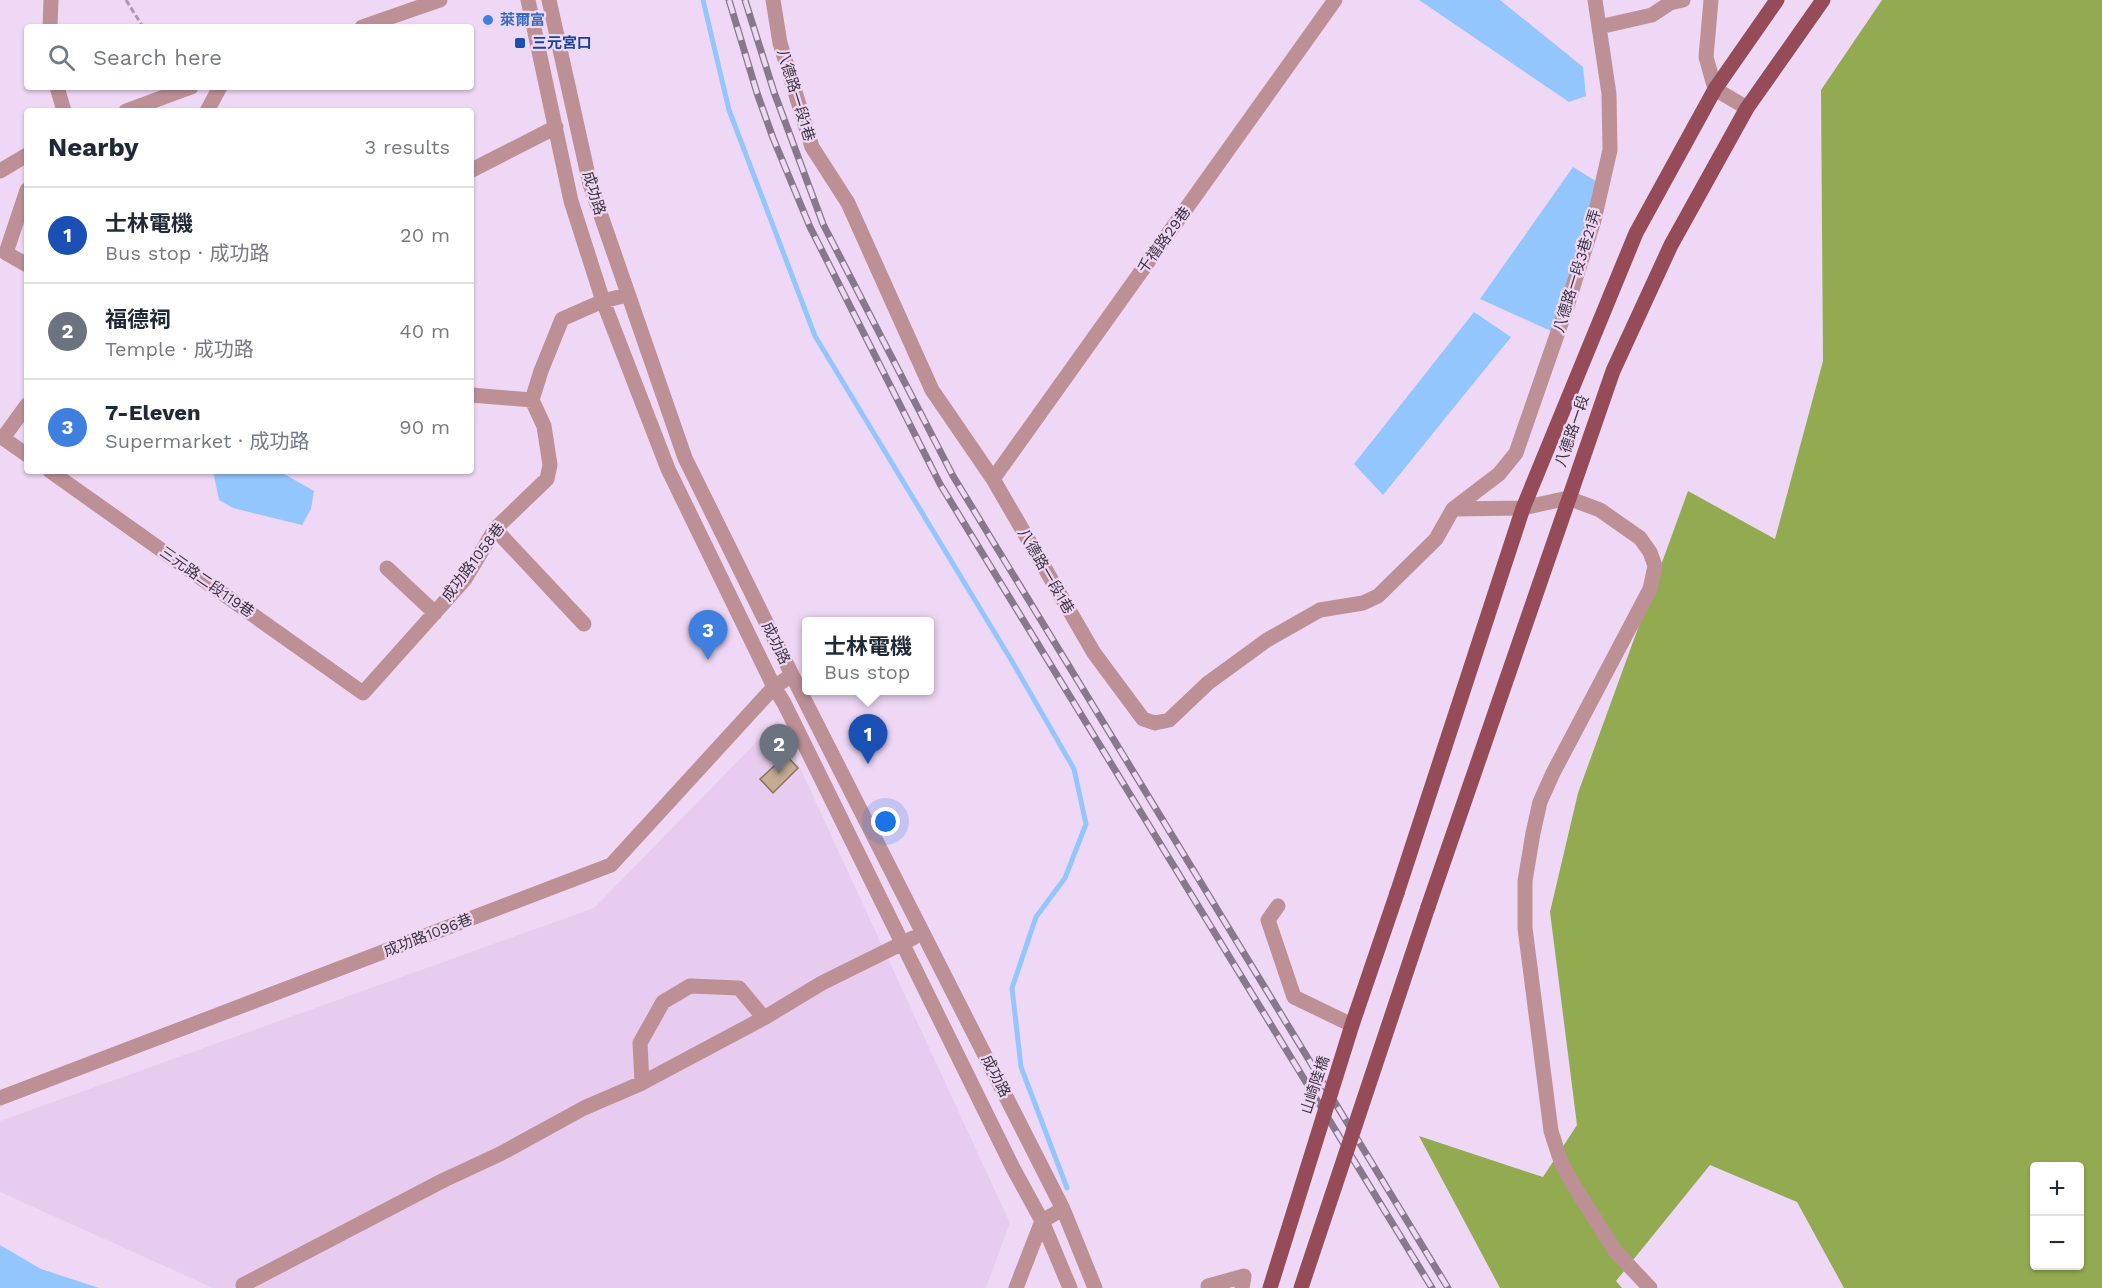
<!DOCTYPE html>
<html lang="en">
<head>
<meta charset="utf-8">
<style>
	body { margin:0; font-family:"Work Sans","Noto Sans TC",sans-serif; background:#f6f6f7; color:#1f2937 }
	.controls { position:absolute; right:18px; bottom:18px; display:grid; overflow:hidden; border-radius:6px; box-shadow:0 2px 4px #0004 }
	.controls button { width:54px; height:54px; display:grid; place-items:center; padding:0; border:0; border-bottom:2px solid #e0e1e3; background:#fff; color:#1f2937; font:30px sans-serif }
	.you { position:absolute; left:886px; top:822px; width:21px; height:21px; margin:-15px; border:4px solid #fff; border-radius:50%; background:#1a73e8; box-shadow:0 0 0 9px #1a73e833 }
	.badge { display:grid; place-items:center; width:39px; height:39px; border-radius:50%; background:#1a73e8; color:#fff; font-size:20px; font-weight:700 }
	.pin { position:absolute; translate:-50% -50px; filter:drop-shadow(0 2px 3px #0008) }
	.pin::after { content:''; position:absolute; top:32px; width:21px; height:18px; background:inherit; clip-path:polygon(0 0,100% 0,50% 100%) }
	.popup { position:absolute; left:802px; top:617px; width:132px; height:78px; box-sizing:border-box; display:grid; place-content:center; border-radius:6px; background:#fff; filter:drop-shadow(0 2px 4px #0005); font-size:20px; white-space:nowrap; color:#747a83 }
	.popup b { font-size:22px; color:#1f2937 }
	.popup::after { content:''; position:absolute; left:50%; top:100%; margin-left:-12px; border:12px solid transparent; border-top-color:#fff }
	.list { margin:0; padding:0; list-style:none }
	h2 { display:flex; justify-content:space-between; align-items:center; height:78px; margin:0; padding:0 24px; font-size:26px }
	h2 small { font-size:20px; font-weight:400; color:#747a83 }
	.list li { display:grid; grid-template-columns:39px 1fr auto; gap:18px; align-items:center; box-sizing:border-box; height:96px; padding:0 24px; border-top:2px solid #e0e1e3 }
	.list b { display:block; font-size:22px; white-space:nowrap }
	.list p { margin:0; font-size:20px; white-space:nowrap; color:#747a83 }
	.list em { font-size:20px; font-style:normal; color:#747a83 }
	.icon { flex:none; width:33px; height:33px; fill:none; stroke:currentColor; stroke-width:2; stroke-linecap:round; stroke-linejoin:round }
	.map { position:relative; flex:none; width:2102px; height:1288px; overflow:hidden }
	.search { position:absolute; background:#fff; box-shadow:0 2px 4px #0004; left:24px; top:24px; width:450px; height:66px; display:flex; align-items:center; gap:15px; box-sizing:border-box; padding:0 21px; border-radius:6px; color:#747a83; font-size:22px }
	.panel { position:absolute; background:#fff; box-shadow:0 2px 4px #0004; left:24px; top:108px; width:450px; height:366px; border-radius:6px }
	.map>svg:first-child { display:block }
	.built { fill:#e8ccf0 }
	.forest { fill:#92ab51; fill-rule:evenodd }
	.water { fill:#94c6fe }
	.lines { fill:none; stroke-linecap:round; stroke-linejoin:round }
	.stream { stroke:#94c6fe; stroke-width:5 }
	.building { fill:#c5ac92; stroke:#8a735a; stroke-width:1.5 }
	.path { stroke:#ab99b0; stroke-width:3; stroke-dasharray:6 3; stroke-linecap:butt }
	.minor { stroke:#bd9096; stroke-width:15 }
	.major { stroke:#964b59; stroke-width:15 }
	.rail-casing { stroke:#87798c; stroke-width:7 }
	.rail { stroke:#efd8f6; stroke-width:4.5; stroke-dasharray:14; stroke-linecap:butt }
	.major-bridge { stroke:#964b59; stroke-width:15 }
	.shop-dot { fill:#3f7fe0; stroke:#efd8f6; stroke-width:2 }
	.transit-dot { fill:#1a4fb4; stroke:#efd8f6; stroke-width:2 }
	.labels { text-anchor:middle; stroke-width:4.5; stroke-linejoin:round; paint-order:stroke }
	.shop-label { font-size:15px; font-weight:bold; fill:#366cbe; stroke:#efd8f6; text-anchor:start }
	.transit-label { font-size:15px; font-weight:bold; fill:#164399; stroke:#efd8f6; text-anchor:start }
	.street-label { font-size:15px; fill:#3c333e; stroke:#efd8f6 }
</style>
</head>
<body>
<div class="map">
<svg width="2102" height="1288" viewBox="0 0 2102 1288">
	<rect width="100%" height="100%" fill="#efd8f6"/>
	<path class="built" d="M 778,720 L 1010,1223 L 986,1288 L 213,1288 L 0,1192 L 0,1121 L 594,908 Z"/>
	<path class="forest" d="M 1882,0 L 2102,0 L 2102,1288 L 1844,1288 L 1797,1202 L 1710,1165 L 1616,1281 L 1622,1288 L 1500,1288 L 1419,1136 L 1543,1177 L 1577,1125 L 1550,912 L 1578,793 L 1688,491 L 1775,539 L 1823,361 L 1821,90 ZM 2034,1166 L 2080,1166 L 2080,1266 L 2034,1266 Z"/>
	<path class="water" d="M 1419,0 L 1500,0 L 1583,67 L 1586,96 L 1569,102 Z
		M 1573,167 L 1604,186 L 1551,331 L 1480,299 Z
		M 1474,312 L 1511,337 L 1383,495 L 1354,464 Z
		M 213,471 L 279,471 L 314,491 L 311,509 L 302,525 L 233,508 L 219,500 Z
		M 0,1245 L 41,1269 L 99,1288 L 0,1288 Z"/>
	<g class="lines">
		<path class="stream" d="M 703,0 L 729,110 L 815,336 L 1013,663 L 1074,769 L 1086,824 L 1065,878 L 1036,917 L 1012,988 L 1021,1067 L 1067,1188"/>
	</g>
	<path class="building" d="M 786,755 L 798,768 L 773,793 L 760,779 Z"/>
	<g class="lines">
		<path class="path" d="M 126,0 L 143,27"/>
		<path class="minor" d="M 528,0 L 571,201 L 603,301 L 668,469 L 774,687 L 784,703 L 1013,1168 L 1042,1221 L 1070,1288
			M 549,0 L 590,184 L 685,458 L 801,693 L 1063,1209 L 1095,1288
			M 773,0 L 780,43 L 812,147 L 848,203 L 932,390 L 993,479 L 1094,653 L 1143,719 L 1155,723 L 1169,720 L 1208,683 L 1267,640 L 1320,610 L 1363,603 L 1378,596 L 1436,539 L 1453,509 L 1523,508 L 1568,498 L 1600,510 L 1640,538 L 1650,552 L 1655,566 L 1650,589 L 1553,773 L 1540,802 L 1533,833 L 1525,881 L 1525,928 L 1551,1131 L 1561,1162 L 1571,1181 L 1615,1251 L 1650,1288
			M 1711,0 L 1706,57 L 1715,89 L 1747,108
			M 50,27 L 51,0
			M 362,27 L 440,0
			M 1599,27 L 1652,15 L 1670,3 L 1683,0
			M 57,87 L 64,111
			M 126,111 L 191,87
			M 207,111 L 220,87
			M 472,170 L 556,127
			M 0,171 L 27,155
			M 6,253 L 27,190
			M 6,253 L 27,265
			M 471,395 L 532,400
			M 0,438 L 3,438 L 27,405
			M 3,438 L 27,455
			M 50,471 L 363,693 L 465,579 L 495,529 L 547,479 L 550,465 L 544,426 L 532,400 L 541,371 L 562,319 L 603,301 L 627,295
			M 993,479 L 1335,0
			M 1453,509 L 1499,474 L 1516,453 L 1567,306 L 1594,220 L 1610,150 L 1609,94 L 1595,0
			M 495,529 L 584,624
			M 387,568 L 435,613
			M 1278,906 L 1268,920 L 1294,997 L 1352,1025
			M 642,1083 L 640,1043 L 663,1002 L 690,986 L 739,988 L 764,1018
			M 0,1098 L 611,865 L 774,687 L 792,675
			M 243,1285 L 444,1180 L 500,1154 L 584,1108 L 642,1083 L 764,1018 L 822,983 L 913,938
			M 1208,1286 L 1244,1276 L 1242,1288
			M 1016,1288 L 1042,1221 L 1063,1209"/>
		<path class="major" d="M 1397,893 L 1523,508 L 1636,233 L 1715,89 L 1777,0
			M 1428,907 L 1613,371 L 1671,245 L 1747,108 L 1823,0"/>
		<g class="rail-casing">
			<path id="rail" d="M 729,0 L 757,93 L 773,138 L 810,227 L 940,484 L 1432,1288
				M 745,0 L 774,92 L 823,224 L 953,476 L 1448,1288"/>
		</g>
		<use href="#rail" class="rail"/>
		<path class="major-bridge" d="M 1270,1288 L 1352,1025 L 1397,893
			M 1301,1288 L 1428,907"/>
	</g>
	<circle class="shop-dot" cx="488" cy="20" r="6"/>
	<rect class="transit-dot" x="514" y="37" width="12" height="12" rx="3"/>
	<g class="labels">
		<g class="shop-label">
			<text x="500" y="25">萊爾富</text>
		</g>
		<g class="transit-label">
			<text x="532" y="48">三元宮口</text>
		</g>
		<g class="street-label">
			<text transform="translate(796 95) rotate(73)" y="5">八德路一段1巷</text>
			<text transform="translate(594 193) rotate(73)" y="5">成功路</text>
			<text transform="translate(1164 240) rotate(-54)" y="5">千禧路29巷</text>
			<text transform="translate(1577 271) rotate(-73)" y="5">八德路一段3巷21弄</text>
			<text transform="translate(1572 431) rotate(-71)" y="5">八德路一段</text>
			<text transform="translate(473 562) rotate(-53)" y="5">成功路1058巷</text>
			<text transform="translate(1046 571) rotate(60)" y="5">八德路一段1巷</text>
			<text transform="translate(207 582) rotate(35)" y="5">三元路二段119巷</text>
			<text transform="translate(776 643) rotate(64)" y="5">成功路</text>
			<text transform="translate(428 935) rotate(-21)" y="5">成功路1096巷</text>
			<text transform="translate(996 1076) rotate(63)" y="5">成功路</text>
			<text transform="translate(1315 1085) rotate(-72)" y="5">山崎陸橋</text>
		</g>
	</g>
</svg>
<div class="controls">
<button>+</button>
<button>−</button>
</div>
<div class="you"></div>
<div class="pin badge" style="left:868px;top:764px;background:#1a4fb4">1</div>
<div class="popup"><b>士林電機</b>Bus stop</div>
<div class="pin badge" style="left:779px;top:774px;background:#6b7280">2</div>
<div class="pin badge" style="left:708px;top:660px;background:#3f7fe0">3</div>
<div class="search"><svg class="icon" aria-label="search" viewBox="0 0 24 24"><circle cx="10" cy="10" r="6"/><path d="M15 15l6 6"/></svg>Search here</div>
<section class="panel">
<h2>Nearby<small>3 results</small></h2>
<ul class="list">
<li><span class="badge" style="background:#1a4fb4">1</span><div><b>士林電機</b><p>Bus stop · 成功路</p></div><em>20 m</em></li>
<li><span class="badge" style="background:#6b7280">2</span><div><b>福德祠</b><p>Temple · 成功路</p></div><em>40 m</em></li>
<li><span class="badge" style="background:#3f7fe0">3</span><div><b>7-Eleven</b><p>Supermarket · 成功路</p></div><em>90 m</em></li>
</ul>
</section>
</div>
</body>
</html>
